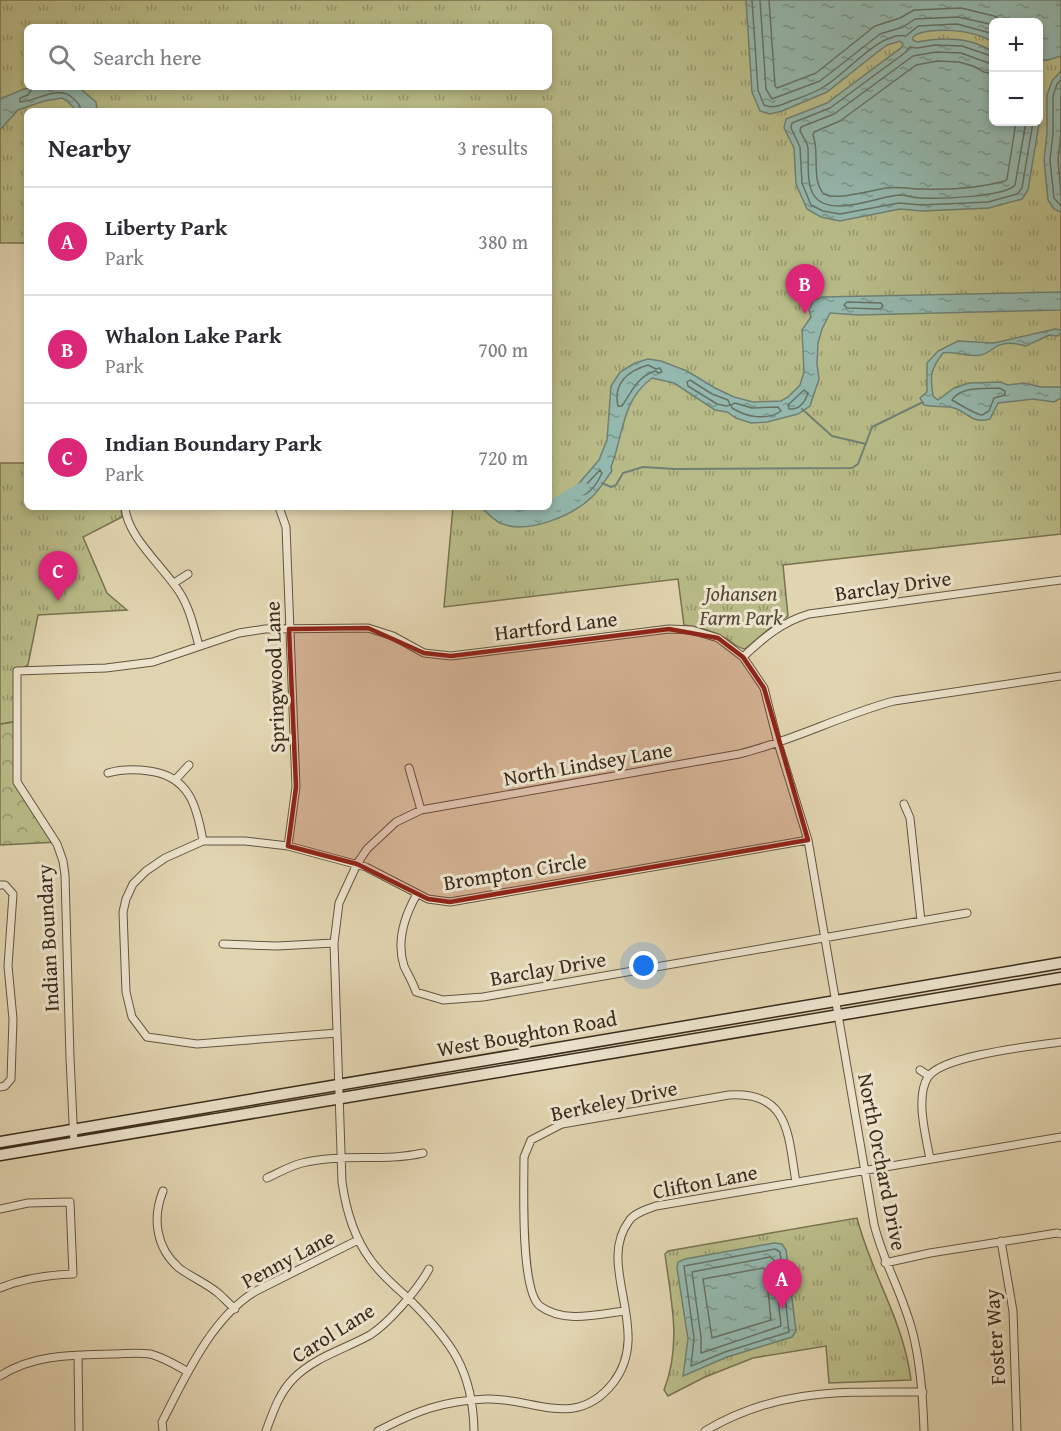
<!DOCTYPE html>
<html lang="en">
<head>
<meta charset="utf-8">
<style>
	body { margin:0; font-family:"Gentium Book Plus",serif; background:#f2f2f3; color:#2b2b33 }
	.controls { position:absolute; right:18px; top:18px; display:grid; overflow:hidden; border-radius:9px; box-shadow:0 3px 9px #0003 }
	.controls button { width:54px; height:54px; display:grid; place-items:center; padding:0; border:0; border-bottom:2px solid #e1e1e2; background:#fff; color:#2b2b33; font:30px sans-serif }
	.you { position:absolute; left:644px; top:966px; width:21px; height:21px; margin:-15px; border:4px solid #fff; border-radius:50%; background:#1a73e8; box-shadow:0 0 0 9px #1a73e833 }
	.badge { display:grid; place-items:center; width:39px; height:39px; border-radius:50%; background:#db2777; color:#fff; font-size:20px; font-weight:700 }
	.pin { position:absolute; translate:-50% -50px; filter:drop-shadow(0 2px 3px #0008) }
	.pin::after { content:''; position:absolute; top:32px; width:21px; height:18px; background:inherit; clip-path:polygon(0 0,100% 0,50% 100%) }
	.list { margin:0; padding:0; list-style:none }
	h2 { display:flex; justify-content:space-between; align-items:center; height:78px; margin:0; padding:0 24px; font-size:26px }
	h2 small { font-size:20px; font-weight:400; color:#7c7c81 }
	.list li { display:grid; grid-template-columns:39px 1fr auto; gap:18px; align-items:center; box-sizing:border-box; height:108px; padding:0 24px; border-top:2px solid #e1e1e2 }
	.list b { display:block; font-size:22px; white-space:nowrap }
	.list p { margin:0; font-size:20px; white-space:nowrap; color:#7c7c81 }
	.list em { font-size:20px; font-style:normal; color:#7c7c81 }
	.icon { flex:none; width:33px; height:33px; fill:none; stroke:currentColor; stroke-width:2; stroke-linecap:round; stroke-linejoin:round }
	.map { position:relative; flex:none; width:1061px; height:1431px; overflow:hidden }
	.search { position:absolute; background:#fff; box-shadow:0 3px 9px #0003; left:24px; top:24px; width:528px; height:66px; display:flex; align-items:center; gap:15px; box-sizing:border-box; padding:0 21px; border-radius:9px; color:#7c7c81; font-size:22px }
	.panel { position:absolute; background:#fff; box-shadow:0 3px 9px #0003; left:24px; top:108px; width:528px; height:402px; border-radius:9px }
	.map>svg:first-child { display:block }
	.forest { fill:url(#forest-crowns); stroke:#797351; stroke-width:1.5 }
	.park { fill:url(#park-tufts); stroke:#797351; stroke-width:1.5; fill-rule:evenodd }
	.water { fill:url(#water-ripples); stroke:#708073; stroke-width:1.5 }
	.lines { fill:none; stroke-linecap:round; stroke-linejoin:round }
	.shore { stroke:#677264; stroke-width:1.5 }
	.stream { stroke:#708073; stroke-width:2 }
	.river { stroke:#94b8ae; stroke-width:12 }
	.minor-casing { stroke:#645540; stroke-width:9 }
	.secondary-casing { stroke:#3a2b1b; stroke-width:13 }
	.minor { stroke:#ece3cc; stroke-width:7 }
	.secondary { stroke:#ece3cc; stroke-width:10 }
	.marked { fill:#8f2418; fill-opacity:0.2; stroke:#8f2418; stroke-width:4.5; stroke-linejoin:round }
	.labels { text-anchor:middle; stroke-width:6; stroke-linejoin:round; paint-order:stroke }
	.street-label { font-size:21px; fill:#3a2b1b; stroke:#ece3cc }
	.park-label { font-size:21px; font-style:italic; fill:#534831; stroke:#ece3cc }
</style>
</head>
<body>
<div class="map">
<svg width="1061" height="1431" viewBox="0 0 1061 1431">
	<defs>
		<pattern id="forest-crowns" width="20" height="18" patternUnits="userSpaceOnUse" patternTransform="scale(1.5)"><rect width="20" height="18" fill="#b8bb87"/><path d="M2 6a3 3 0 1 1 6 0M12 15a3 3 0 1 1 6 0" fill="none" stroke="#97986e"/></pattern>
		<pattern id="park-tufts" width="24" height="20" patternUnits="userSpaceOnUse" patternTransform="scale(1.5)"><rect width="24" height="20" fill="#b8bb87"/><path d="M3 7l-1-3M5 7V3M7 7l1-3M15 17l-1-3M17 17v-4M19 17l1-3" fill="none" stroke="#97986e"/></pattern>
		<pattern id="water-ripples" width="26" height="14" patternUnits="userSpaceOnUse" patternTransform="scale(1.5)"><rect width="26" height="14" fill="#94b8ae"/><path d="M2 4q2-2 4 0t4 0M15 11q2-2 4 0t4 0" fill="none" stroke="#7a968d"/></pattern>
	</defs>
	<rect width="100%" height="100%" fill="#e1d4b0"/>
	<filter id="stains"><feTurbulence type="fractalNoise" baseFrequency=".00333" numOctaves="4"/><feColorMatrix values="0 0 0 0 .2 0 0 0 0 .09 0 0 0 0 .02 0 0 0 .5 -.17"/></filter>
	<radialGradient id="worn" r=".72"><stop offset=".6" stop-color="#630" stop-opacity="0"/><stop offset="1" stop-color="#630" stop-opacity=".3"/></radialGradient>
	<path class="forest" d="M 20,721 L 20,781 L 58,842 L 0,845 L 0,724 Z"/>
	<path class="park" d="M 0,0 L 1061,0 L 1061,534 L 783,565 L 788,616 L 769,629 L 745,649 C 737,648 734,643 727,639 C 714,631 700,627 684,625 L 678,579 L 444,607 L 453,507 L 549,507 L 549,111 L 27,111 L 27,243 L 0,243 ZM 994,22 L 1038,22 L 1038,122 L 994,122 ZM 27,27 L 549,27 L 549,87 L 27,87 Z
		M 0,463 L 27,463 L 27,507 L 121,507 L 122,517 L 83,537 L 107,593 L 127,610 L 38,615 L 28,665 L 17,671 L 17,721 L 0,724 Z
		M 857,1218 C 872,1276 903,1319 911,1380 L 829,1383 L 826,1346 L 753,1358 L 705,1377 L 668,1396 L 664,1390 C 682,1344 671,1301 665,1254 L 668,1251 Z"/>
	<path class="water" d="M 746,0 L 1061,0 L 1061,56 L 1048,60 L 1039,61 L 1038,22 L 994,22 L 993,43 C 980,30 927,25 913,37 L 913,40 L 917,42 C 943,37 971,37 993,52 L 994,122 L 1038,122 L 1039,100 L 1040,118 L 1028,190 L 1022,199 L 989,208 L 922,211 L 900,209 L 840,221 L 821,217 L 807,209 L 796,184 L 794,148 L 784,128 L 786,119 L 827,103 L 902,47 L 903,44 L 900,41 L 887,45 L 875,54 L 827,92 L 782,111 L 770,114 L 760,111 L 752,92 Z
		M 1061,71 L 1061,212 L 1054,209 L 1048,200 L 1044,160 L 1047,133 L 1047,95 L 1052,81 Z
		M 40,87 L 78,87 L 96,102 L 97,111 L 77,111 L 67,101 L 62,98 L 44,101 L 18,110 L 0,130 L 0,99 L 24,89 Z
		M 1061,292 L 1061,310 L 859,315 L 830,313 L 822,329 L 818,343 L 817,364 L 819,379 L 810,406 L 798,414 L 767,422 L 751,423 L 736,418 L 727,412 L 715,410 L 674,383 L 652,378 C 621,401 624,434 611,467 L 612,471 C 605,480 600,489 592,497 C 572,516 527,535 500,523 C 494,520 487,513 482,508 C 492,505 524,507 533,514 L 569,495 L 599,460 L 607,440 L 611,386 L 620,372 L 635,363 L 648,359 L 661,361 L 687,371 L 715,388 L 734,397 L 753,402 L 781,401 L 788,397 L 800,385 L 804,372 L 802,330 L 811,317 L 809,310 L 813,301 L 822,297 Z
		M 1055,329 L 1061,330 L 1061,333 L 1057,336 L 1049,335 L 1026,346 C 1015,343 1004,341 994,348 C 990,351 986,354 981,355 C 968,358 956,350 943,353 C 930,370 930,375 933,396 L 938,400 L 954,388 L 969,383 L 1000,382 L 1008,385 L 1024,383 L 1041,387 L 1061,387 L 1061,398 L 1054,402 L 1033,399 L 998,403 L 990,419 C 969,425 968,409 949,407 C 940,406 933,407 924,405 L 920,398 L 927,392 L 927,363 L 938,351 L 958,341 L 994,343 Z
		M 774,1243 L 782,1244 L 786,1250 L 796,1331 L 792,1337 L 727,1357 L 683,1376 L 688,1339 L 677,1268 L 678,1262 L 685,1259 Z"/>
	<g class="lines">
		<path class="shore" d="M 752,0 L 758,90 L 764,105 C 773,109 782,105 791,101 C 802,97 815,93 825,86 C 847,73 880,31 906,36 L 918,26 L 957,24 L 994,34
			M 760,0 L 766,89 L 772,99 L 820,81 L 880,34 L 903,27 L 915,19 L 958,17 L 994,25
			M 769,0 L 775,86 L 777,88 L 816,73 L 875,26 L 900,18 L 914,10 L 961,8 L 994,16 L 1005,22
			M 994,57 L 962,46 L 935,45 L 917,48 L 910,47 L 906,52 L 830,108 L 792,123 L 791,128 L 800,147 L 802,183 L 811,205 L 823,211 L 840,214 L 899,203 L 922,205 L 988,202 L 1017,194 L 1022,188 L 1033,122
			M 994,65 L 961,53 L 936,52 L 913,56 L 834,114 L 801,127 L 800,131 C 803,136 807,142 808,148 C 809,162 805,190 818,200 C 836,215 877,197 899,195 C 906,195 914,198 921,198 C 939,199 1005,197 1015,185 L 1026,122
			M 994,74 L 984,72 L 973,66 L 959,62 L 937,61 L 916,65 L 840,121 L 814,132 L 813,135 C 820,152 811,178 823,193 C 832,202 874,190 886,188 C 899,186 910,189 923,189 C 949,190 979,188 1005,181 L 1007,179 L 1016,122
			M 1061,80 L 1057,84 L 1053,96 L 1053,133 L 1050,160 L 1054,198 L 1061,206
			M 33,87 L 28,95 L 20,98 L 20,102 C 37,102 58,83 74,99 C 78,103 80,105 81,111
			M 1061,96 L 1061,133 L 1058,160 L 1061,195
			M 847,302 L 881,303 L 883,306 L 880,309 L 847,308 L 844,305 Z
			M 648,365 L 656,369 L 660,368 L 662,372 L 659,373 L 655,371 C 637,377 632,391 622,406 L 618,406 C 613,384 627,371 648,365 Z
			M 690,380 L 712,394 L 728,400 L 730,405 L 727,406 L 717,404 L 688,386 L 687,382 Z
			M 999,388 L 1005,391 L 1005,395 L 994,398 L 989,411 L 982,415 C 977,415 957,403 952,400 C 960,386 985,389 999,388 Z
			M 804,390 L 808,393 C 805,402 799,410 789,409 L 788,405 Z
			M 735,403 L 752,408 L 778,407 L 781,411 C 767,421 746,417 732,408 L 731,405 Z
			M 600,470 L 602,473 C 598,482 590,495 581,495 L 580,491 Z
			M 775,1249 L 780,1252 L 789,1332 L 725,1352 L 691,1366 L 694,1338 L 684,1266 Z
			M 770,1257 L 774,1260 L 781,1326 L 701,1353 L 701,1337 L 692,1272 Z
			M 763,1268 L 766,1271 L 771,1320 L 712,1338 L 703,1279 Z"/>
		<path class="stream" d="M 802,409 L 832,436 L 866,444
			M 602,483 L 611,487 L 616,485 L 623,473 L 643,467 L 675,469 L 852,468 L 858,464 L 872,427 L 923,402"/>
		<path class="river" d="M 524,517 L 545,510 L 583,488"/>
		<g class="minor-casing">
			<path id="minor" d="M 125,507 C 127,537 164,567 180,593 C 190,609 194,628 199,646
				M 279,507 L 286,527 L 296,787 L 288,846
				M 174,583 L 188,574
				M 743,657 C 763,638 782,622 809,614 L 1061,580
				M 409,768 L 421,810
				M 108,773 C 122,769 134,769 149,771 C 189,776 197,806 203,841
				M 176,779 L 189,765
				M 904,804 L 910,818 L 921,921
				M 0,885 L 5,885 L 13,894 L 8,966 L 13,1019 L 11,1079 L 5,1086 L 0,1087
				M 417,894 C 405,915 396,941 404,966 C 408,975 413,982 416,992 L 443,1000 L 483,997 L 967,913
				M 223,944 L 277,946 L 334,943
				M 337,1033 L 197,1044 L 147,1037 L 132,1017 L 126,992 L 123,912 L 126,899 L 133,884 L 146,871 L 165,858 L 203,841 L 245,841 L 288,846 L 366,867 L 428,899 L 450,902 L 808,840
				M 920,1070 L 929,1076
				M 74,1143 L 70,1058 L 65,875 L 63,861 L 57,844 L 17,782 L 17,671 L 106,668 L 153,662 L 239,633 L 265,629 L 368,628 L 393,636 L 424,653 L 451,656 L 669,629 L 692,630 L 718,638 L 743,657 L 764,688 L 778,743 L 808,840 L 874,1224 C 883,1262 904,1296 913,1334 C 921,1365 923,1399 924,1431
				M 930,1159 C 926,1137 915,1097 928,1077 C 943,1055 1034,1046 1061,1042
				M 267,1178 C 278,1173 290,1166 302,1163 C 341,1153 384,1162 423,1153
				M 163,1191 C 152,1218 156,1248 179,1268 C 191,1277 206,1283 218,1293 C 224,1298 229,1304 235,1309
				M 0,1209 L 28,1203 L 70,1202 L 73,1274 C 47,1275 24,1278 0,1288
				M 1001,1241 L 1013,1311 L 1017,1431
				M 885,1263 L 930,1253 L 1057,1233 L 1061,1234
				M 625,1311 C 599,1314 564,1324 540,1306 C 520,1291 524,1184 524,1157 L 531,1140 L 562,1124 L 729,1095 C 790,1091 788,1136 796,1182
				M 78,1355 L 79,1431
				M 0,1376 C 34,1354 74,1355 113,1354 C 124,1354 138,1352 150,1354 C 163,1357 176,1365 188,1372
				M 163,1431 L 162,1422 C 185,1377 212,1317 256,1291 L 358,1240
				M 266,1431 C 273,1412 279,1393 294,1378 C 315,1357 345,1349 370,1335 C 389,1323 418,1289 429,1269
				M 378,1431 C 416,1411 442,1401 486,1399 C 533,1397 575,1431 613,1383 C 654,1331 595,1266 629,1221 C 634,1213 648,1209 656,1206 L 1061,1137
				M 474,1431 C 473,1370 451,1341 409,1299 C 395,1286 381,1275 370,1259 C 353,1236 346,1210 342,1182 L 334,943 L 339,903 L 357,864 L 367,849 L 396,822 L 421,810 L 739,754 C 793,741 841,715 894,701 L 1061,676
				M 705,1431 C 777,1388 842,1392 923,1392"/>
		</g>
		<g class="secondary-casing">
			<path id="secondary" d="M 0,1142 L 1061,963
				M 0,1155 L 1061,978"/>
		</g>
		<use href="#minor" class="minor"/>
		<use href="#secondary" class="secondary"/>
	</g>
	<path class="marked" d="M 368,628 L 424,653 L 451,656 L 669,629 L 718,638 L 743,657 L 764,688 L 808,840 L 450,902 L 428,899 L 357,864 L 288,846 L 296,787 L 289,629 Z"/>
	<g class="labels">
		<g class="street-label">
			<text transform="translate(893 586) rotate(-8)" y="7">Barclay Drive</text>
			<text transform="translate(556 626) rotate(-7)" y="7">Hartford Lane</text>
			<text transform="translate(275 677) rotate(-92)" y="7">Springwood Lane</text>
			<text transform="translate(588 764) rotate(-10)" y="7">North Lindsey Lane</text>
			<text transform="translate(515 872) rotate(-9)" y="7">Brompton Circle</text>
			<text transform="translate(48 938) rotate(-93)" y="7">Indian Boundary</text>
			<text transform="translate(548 969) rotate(-10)" y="7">Barclay Drive</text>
			<text transform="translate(527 1034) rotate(-10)" y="7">West Boughton Road</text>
			<text transform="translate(614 1101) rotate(-12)" y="7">Berkeley Drive</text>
			<text transform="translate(882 1162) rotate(79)" y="7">North Orchard Drive</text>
			<text transform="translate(705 1182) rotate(-11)" y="7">Clifton Lane</text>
			<text transform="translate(288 1259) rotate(-28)" y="7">Penny Lane</text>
			<text transform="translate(333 1333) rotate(-32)" y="7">Carol Lane</text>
			<text transform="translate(995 1337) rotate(-94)" y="7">Foster Way</text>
		</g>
		<g class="park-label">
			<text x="741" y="601">Johansen<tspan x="741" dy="24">Farm Park</tspan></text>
		</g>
	</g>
	<rect width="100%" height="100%" filter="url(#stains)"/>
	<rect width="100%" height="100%" fill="url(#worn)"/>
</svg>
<div class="controls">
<button>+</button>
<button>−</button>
</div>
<div class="you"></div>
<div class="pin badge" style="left:782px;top:1309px">A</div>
<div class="pin badge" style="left:805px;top:314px">B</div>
<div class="pin badge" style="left:58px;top:601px">C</div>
<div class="search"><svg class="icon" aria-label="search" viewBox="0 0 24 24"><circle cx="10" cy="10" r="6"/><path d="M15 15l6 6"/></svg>Search here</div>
<section class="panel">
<h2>Nearby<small>3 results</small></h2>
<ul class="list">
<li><span class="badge">A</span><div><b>Liberty Park</b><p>Park</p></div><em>380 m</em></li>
<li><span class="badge">B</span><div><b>Whalon Lake Park</b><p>Park</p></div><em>700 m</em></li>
<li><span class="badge">C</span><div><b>Indian Boundary Park</b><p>Park</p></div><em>720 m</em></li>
</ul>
</section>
</div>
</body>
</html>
